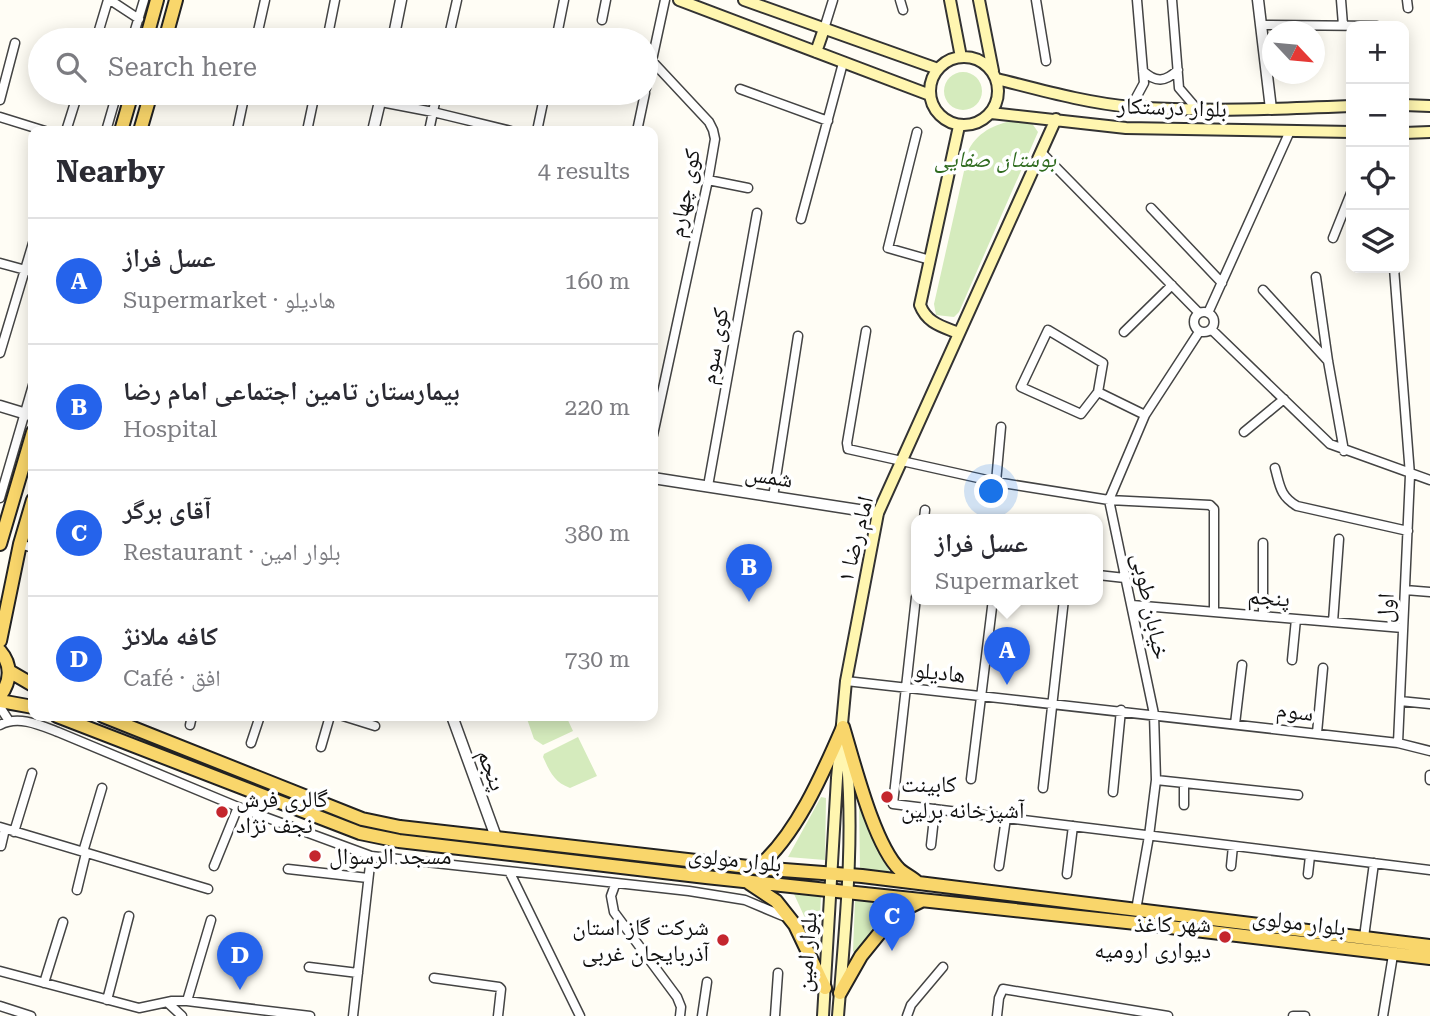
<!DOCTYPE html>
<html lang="en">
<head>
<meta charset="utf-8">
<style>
	body { margin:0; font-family:"Roboto Serif","Noto Naskh Arabic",serif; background:#f7f7f7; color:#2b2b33 }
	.controls { position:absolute; right:21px; top:21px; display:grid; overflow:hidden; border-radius:14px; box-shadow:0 4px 18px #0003 }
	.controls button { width:63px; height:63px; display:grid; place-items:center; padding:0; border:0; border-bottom:2px solid #e1e1e2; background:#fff; color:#2b2b33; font:35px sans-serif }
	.compass { position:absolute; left:1262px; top:21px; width:63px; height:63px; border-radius:50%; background:#fff; box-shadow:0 4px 18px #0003; rotate:116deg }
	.you { position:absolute; left:992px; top:492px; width:24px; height:24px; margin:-18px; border:5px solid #fff; border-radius:50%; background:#1a73e8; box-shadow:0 0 0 10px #1a73e833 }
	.badge { display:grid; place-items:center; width:46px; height:46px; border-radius:50%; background:#2563eb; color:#fff; font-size:23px; font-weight:700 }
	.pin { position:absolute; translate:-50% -58px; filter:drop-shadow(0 2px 4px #0008) }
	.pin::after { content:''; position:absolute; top:37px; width:24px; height:21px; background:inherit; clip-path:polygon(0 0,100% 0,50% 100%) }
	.popup { position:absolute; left:911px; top:514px; width:192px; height:91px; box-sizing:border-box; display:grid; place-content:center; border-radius:14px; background:#fff; filter:drop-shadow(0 2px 5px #0005); font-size:23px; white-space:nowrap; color:#7c7c81 }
	.popup b { font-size:26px; color:#2b2b33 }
	.popup::after { content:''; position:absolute; left:50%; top:100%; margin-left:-14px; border:14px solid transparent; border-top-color:#fff }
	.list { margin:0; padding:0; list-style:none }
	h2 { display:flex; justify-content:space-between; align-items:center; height:91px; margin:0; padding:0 28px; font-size:30px }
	h2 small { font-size:23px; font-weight:400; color:#7c7c81 }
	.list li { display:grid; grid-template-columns:46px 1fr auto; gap:21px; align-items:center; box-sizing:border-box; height:126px; padding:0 28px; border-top:2px solid #e1e1e2 }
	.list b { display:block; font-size:26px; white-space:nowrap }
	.list p { margin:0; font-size:23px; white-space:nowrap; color:#7c7c81 }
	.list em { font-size:23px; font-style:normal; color:#7c7c81 }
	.icon { flex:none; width:38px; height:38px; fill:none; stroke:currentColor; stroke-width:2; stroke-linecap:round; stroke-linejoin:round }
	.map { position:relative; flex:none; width:1430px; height:1016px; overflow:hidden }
	.search { position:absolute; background:#fff; box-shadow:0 4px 18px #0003; left:28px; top:28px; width:630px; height:77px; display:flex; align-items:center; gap:18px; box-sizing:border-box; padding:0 24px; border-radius:38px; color:#7c7c81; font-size:26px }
	.panel { position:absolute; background:#fff; box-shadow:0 4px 18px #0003; left:28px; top:126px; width:630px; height:595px; border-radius:14px }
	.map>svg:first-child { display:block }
	.green { fill:#d5ebbd }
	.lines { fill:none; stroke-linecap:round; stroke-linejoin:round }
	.minor-casing { stroke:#444; stroke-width:11 }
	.tertiary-casing { stroke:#444; stroke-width:13 }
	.secondary-casing { stroke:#333; stroke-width:14 }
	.primary-casing { stroke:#222; stroke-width:16 }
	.minor { stroke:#fff; stroke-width:8 }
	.tertiary { stroke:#fff; stroke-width:10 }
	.secondary { stroke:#fff6b0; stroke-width:10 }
	.primary { stroke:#f9d66b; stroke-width:12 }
	.poi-dot { fill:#c4262e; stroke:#fff; stroke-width:2.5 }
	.labels { text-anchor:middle; stroke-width:7; stroke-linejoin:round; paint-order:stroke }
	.street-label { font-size:23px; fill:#111; stroke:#fff }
	.park-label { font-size:23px; font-style:italic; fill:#2f6b1f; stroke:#fff }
	.poi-label { font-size:23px; fill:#111; stroke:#fff; text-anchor:start }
</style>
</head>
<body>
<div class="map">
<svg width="1430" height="1016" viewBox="0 0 1430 1016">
	<rect width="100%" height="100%" fill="#fffdf5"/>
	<path class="green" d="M944 91a19 19 0 1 1 38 0a19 19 0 1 1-38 0Z
		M 1029,119 L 1038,132 L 959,312 L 954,317 L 936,315 L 934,304 L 969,149 C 981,127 1005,120 1029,119 Z
		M 526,716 L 566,716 L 573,731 L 543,745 L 534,739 Z
		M 578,737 L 597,776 L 570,788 C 554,782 550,772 543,757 L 544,754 Z
		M 821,797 L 826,798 L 825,860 L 788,857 Z
		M 859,804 L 862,804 L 890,873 L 860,870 Z
		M 794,894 L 821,895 L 819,939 L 815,940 Z
		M 855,901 L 888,903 L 890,908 L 855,953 L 853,951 Z"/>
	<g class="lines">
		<g class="minor-casing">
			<path id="minor" d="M 110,0 L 139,19
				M 900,0 L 903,10
				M 1036,0 L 1046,61
				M 1172,0 L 1179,88 L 1197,109
				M 1341,0 L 1343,25
				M 1407,0 L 1408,8
				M 602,20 L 606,0
				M 1261,25 L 1377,26
				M 824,29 L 833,0
				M 96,40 L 108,0
				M 132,40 L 144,0
				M 256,40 L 265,0
				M 327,40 L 335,0
				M 448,40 L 457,0
				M 556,40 L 564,0
				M 652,61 L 709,122 L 713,130 L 715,139 L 708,180 L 653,435
				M 1143,71 C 1156,83 1165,82 1178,70
				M 646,88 L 665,0
				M 740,89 L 828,121
				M 0,100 L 15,43
				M 381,102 L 433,112 L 511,131
				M 1131,107 L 1144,83 L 1137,0
				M 0,117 L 45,131
				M 66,131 L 78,93
				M 106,131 L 117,93
				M 237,131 L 245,93
				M 307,131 L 315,93
				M 429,131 L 437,93
				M 537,131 L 545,93
				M 637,131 L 645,93
				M 917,132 L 888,248 L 930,260
				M 1041,152 L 1199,313
				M 708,180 L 748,188
				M 1151,208 L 1222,283
				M 801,219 L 843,63
				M 1333,238 L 1351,193
				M 0,263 L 33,272
				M 1394,268 L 1410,475 L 1398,743
				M 1316,277 L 1328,361 L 1344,451
				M 1263,290 L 1328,361
				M1194 322a10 10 0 1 1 20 0a10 10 0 1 1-20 0Z
				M 1208,313 L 1290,131
				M 1048,330 L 1103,363 L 1098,392 L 1081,414 L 1021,387 Z
				M 1212,330 L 1330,444 L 1430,480
				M 866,331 L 847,443 L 848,449 L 996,482 L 1109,500 L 1210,505 L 1214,509 L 1214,612
				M 1124,332 L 1172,285
				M 0,353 L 33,243
				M 1098,392 L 1145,415
				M 1244,432 L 1284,399
				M 1275,468 C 1280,486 1280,496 1297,506 L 1408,531
				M 996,482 L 1001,427
				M 708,486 L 757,213
				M 773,497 L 798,336
				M 0,498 L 33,385
				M 924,519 L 925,510
				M 1263,543 L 1263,616
				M 20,544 L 33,548
				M 1098,575 L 1125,578
				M 1405,590 L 1430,592
				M 916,597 L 893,804 L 1430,870
				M 1132,605 L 1403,628
				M 1333,622 L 1339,539
				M 1292,660 L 1296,619
				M 846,681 L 1398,743 L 1430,751
				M 1400,701 L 1430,704
				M 0,707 L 9,721
				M 343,716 L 375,726
				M 1235,724 L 1242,665
				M 0,725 C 18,715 40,725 58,732 L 238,807 L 371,856 L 689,891 L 745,900 L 783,916
				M 190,725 L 192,716
				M 1317,733 L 1323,668
				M 251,743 L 260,716
				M 321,747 L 330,716
				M 971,779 L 993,599
				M 1156,780 L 1298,795
				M 1430,780 L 1430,775
				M 1043,788 L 1064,599
				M 1113,792 L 1121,710
				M 1184,805 L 1184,783
				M 0,827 L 208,889
				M 14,832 L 32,773
				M 931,845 L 935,809
				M 1,846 L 5,829
				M 83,852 L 102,788
				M 214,866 L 238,807
				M 999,866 L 1006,818
				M 1231,866 L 1233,846
				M 288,869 L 368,878
				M 510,873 L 580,1016
				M 1067,874 L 1073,826
				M 1308,874 L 1310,856
				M 615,885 L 611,896 L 614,912 L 677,997 L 681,1007 L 680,1016
				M 77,890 L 86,853
				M 1136,910 L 1149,836 L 1156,780 L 1154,714 L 1109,500 L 1145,415 L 1199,332
				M 1364,937 L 1374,863
				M 309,967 L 358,973
				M 0,971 L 139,1008 L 172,1001 L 187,1001 L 310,1016
				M 434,978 L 499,987 L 501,989 L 498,1016
				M 44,983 L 63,922
				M 107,1000 L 129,916
				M 187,1001 L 211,920
				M 168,1003 L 182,1016
				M 0,1006 L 31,1016
				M 353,1016 L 371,856
				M 702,1016 L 707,982
				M 775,1016 L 778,973
				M 907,1016 L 911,1005 L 943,967
				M 997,1016 L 999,998 L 1003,989 L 1168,1016
				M 1293,1016 L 1305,1016
				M 1383,1016 L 1393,955"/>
		</g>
		<g class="tertiary-casing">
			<path id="tertiary" d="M 1258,0 L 1271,109
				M 393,40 L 401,0
				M 373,131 L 382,93
				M 0,406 L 33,416
				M 653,478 L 878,513
				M 452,716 L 496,837"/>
		</g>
		<g class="secondary-casing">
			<path id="secondary" d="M 679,0 L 930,95
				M 744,0 L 938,69
				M 950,0 L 961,57
				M 979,0 L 993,71
				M 816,52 L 824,29
				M930 91a34 34 0 1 1 68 0a34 34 0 1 1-68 0Z
				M 997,79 C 1041,90 1086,103 1132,107 C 1205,112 1279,109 1351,106
				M 1404,105 L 1430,106
				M 991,113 L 1126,128 L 1351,132
				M 1404,133 L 1430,132
				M 958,333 C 941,326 927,323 920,305 L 959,126
				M 823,1016 L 837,778 L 846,681 L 878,513 L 1056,119
				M 838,1016 C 845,928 855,838 846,750"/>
		</g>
		<g class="primary-casing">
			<path id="primary" d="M 146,40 L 157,0
				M 165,40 L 176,0
				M 121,131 L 132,93
				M 140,131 L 151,93
				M 0,544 L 33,432
				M 0,641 L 20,544 L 33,500
				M 0,651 C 12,665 11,681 0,696
				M 9,671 L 33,685
				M 0,701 L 33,707
				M 57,716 L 360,833 L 399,841 L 706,877 L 1136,923 L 1430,958
				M 103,716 L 362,819 L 400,827 L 757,868 L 862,876 L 1430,946
				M 843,727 C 854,763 874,845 900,870 C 906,875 913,878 918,883
				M 757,868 C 796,836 823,773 843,727
				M 749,883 L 776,901 L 795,925 L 825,988
				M 840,993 L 861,956 L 895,914 L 921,901"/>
		</g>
		<use href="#minor" class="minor"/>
		<use href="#tertiary" class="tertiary"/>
		<use href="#secondary" class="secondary"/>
		<use href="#primary" class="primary"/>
	</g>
	<g class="poi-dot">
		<circle cx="887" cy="797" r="7"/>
		<circle cx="222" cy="812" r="7"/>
		<circle cx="315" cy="856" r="7"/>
		<circle cx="1225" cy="937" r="7"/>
		<circle cx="723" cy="940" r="7"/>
	</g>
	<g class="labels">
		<g class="street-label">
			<text transform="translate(1172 107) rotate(2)" y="8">بلوار درستکار</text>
			<text transform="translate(684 193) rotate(-79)" y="8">کوی چهارم</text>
			<text transform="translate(714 346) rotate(-80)" y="8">کوی سوم</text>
			<text transform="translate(769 476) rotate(9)" y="8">شمس</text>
			<text transform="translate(855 539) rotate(-76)" y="8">امام رضا ۱</text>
			<text transform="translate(1269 597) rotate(5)" y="8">پنجم</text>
			<text transform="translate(1151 606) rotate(78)" y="8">خیابان طوبی</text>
			<text transform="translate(1385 608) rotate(-87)" y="8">اول</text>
			<text transform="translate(940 672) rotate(6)" y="8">هادیلو</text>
			<text transform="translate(1295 711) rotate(7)" y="8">سوم</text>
			<text transform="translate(492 770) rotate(70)" y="8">پنجم</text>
			<text transform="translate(735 859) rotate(6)" y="8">بلوار مولوی</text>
			<text transform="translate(1299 922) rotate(7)" y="8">بلوار مولوی</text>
			<text transform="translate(806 952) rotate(-86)" y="8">بلوار امین</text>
		</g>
		<g class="park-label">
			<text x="995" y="167">بوستان صفایی</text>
		</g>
		<g class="poi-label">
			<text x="901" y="792">کابینت<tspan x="901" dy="26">آشپزخانه برلین</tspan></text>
			<text x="236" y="807">گالری فرش<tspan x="236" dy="26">نجف نژاد</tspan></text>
			<text x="329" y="864">مسجد الرسوال</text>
			<text x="1211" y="932" text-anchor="end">شهر کاغذ<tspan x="1211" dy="26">دیواری ارومیه</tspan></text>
			<text x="709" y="935" text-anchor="end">شرکت گاز استان<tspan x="709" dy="26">آذربایجان غربی</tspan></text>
		</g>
	</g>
</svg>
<div class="controls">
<button>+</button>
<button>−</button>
<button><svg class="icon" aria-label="locate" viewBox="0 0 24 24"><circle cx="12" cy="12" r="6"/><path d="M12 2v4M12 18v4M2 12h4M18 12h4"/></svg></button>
<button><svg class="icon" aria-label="layers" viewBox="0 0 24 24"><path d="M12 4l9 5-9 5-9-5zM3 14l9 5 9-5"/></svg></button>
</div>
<svg class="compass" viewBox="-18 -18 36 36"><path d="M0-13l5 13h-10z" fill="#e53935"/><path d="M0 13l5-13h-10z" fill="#7c7c81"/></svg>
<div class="you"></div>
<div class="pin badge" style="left:1007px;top:685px">A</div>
<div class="popup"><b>عسل فراز</b>Supermarket</div>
<div class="pin badge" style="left:749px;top:602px">B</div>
<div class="pin badge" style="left:892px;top:951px">C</div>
<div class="pin badge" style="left:240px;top:990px">D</div>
<div class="search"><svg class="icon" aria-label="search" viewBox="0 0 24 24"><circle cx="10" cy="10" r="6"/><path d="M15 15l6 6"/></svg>Search here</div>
<section class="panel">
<h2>Nearby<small>4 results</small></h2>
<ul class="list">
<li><span class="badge">A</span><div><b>عسل فراز</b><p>Supermarket · هادیلو</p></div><em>160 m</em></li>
<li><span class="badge">B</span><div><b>بیمارستان تامین اجتماعی امام رضا</b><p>Hospital</p></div><em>220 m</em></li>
<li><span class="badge">C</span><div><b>آقاى برگر</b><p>Restaurant · بلوار امین</p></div><em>380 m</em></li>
<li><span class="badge">D</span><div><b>کافه ملانژ</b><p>Café · افق</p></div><em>730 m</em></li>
</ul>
</section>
</div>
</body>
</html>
